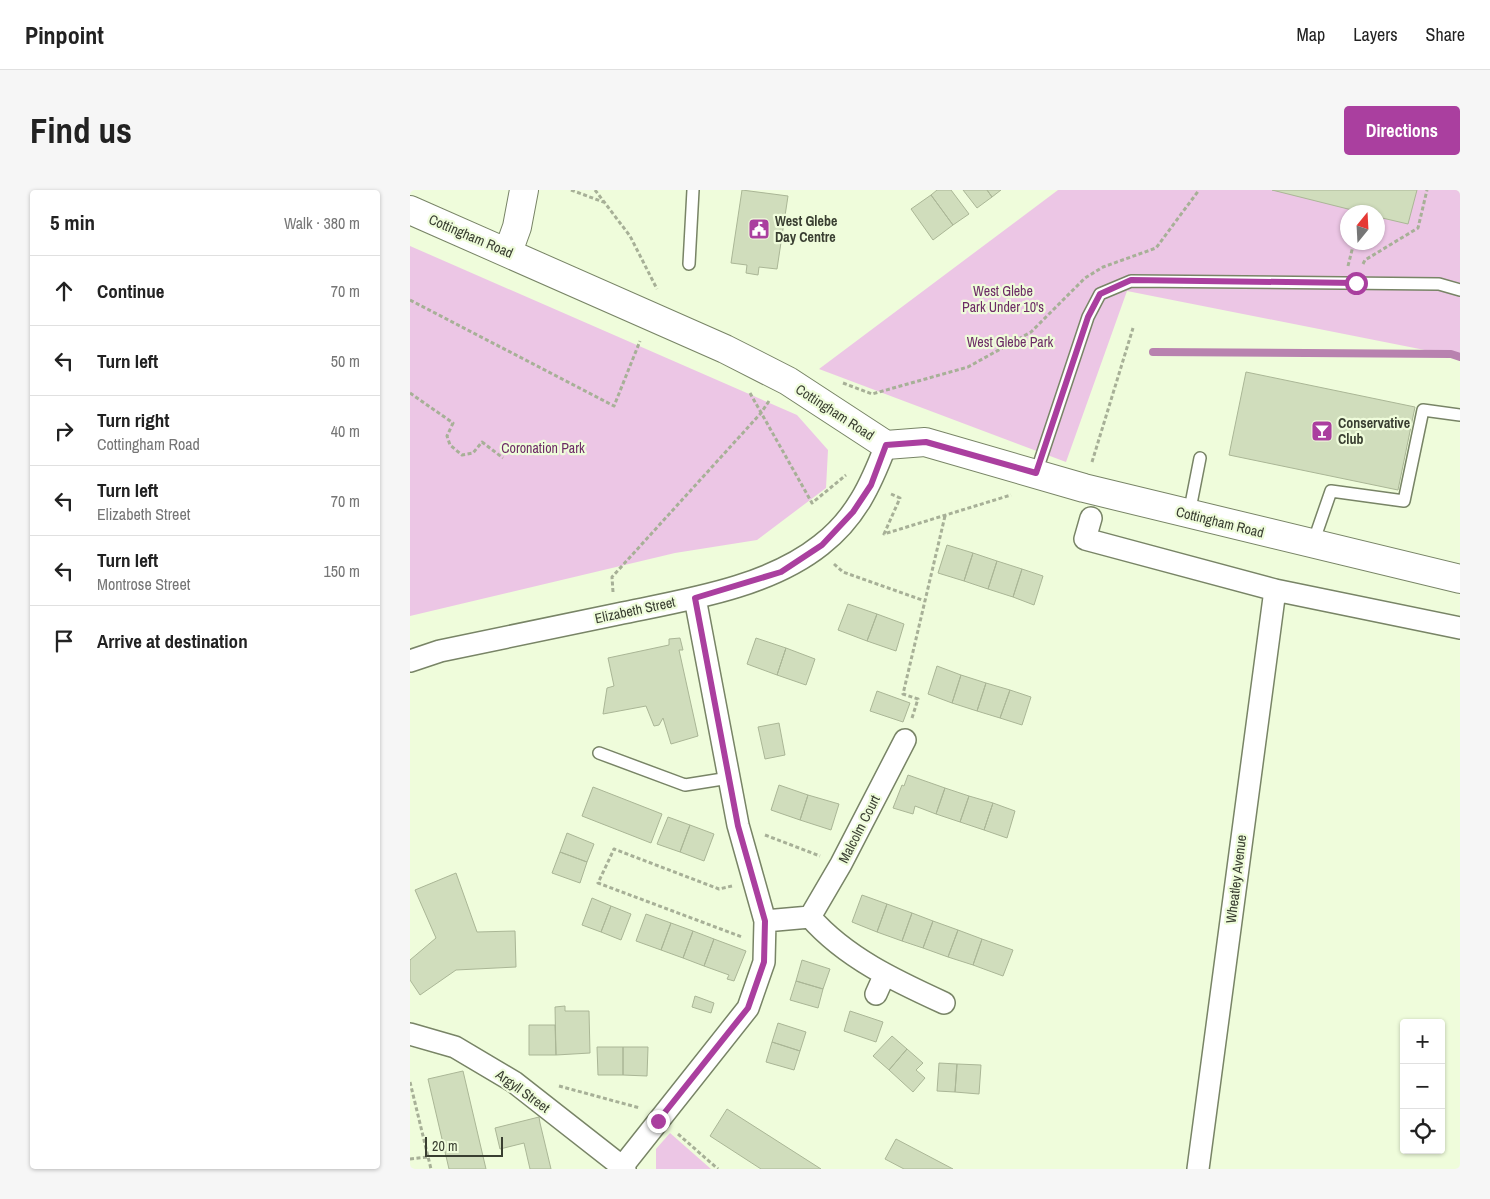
<!DOCTYPE html>
<html lang="en">
<head>
<meta charset="utf-8">
<style>
	body { margin:0; font-family:"Archivo Narrow",sans-serif; background:#f6f6f6; color:#222 }
	.controls { position:absolute; right:15px; bottom:15px; display:grid; overflow:hidden; border-radius:5px; box-shadow:0 1px 4px #0004 }
	.controls button { width:45px; height:45px; display:grid; place-items:center; padding:0; border:0; border-bottom:1px solid #e0e0e0; background:#fff; color:#222; font:25px sans-serif }
	.compass { position:absolute; left:930px; top:15px; width:45px; height:45px; border-radius:50%; background:#fff; box-shadow:0 1px 4px #0004; rotate:18deg }
	.scale { position:absolute; left:15px; bottom:12px; width:78px; box-sizing:border-box; padding-left:5px; border:2px solid #393e31; border-top:0; font-size:14px; line-height:18px; white-space:nowrap; color:#393e31; -webkit-text-stroke:4px #effcdb; paint-order:stroke }
	.stop { position:absolute; width:15px; height:15px; margin:-11px; border:4px solid #aa3f9f; border-radius:50%; background:#fff }
	.stop.end { background:#aa3f9f; border-color:#fff; box-shadow:0 1px 5px #0008 }
	.list { margin:0; padding:0; list-style:none }
	h2 { display:flex; justify-content:space-between; align-items:center; height:65px; margin:0; padding:0 20px; font-size:21px }
	h2 small { font-size:16px; font-weight:400; color:#767676 }
	.list li { display:grid; grid-template-columns:32px 1fr auto; gap:15px; align-items:center; box-sizing:border-box; height:70px; padding:0 20px; border-top:1px solid #e0e0e0 }
	.list b { display:block; font-size:19px; white-space:nowrap }
	.list p { margin:0; font-size:16px; white-space:nowrap; color:#767676 }
	.list em { font-size:16px; font-style:normal; color:#767676 }
	.icon { flex:none; width:28px; height:28px; fill:none; stroke:currentColor; stroke-width:2; stroke-linecap:round; stroke-linejoin:round }
	.map { position:relative; flex:none; width:1050px; height:979px; overflow:hidden; border-radius:5px }
	header { display:flex; align-items:center; gap:30px; box-sizing:border-box; height:70px; padding:0 25px; background:#fff; border-bottom:1px solid #e0e0e0 }
	header strong { font-size:24px }
	nav { display:flex; gap:28px; margin-inline-start:auto; font-size:18px }
	.intro { display:flex; align-items:center; justify-content:space-between; box-sizing:border-box; height:120px; padding:0 30px }
	h1 { margin:0; font-size:35px }
	.button { padding:12px 22px; border-radius:5px; background:#aa3f9f; color:#fff; font-size:18px; font-weight:700 }
	main { display:flex; gap:30px; padding:0 30px }
	aside { flex:1; background:#fff; border-radius:5px; box-shadow:0 1px 4px #0004 }
	.map>svg:first-child { display:block }
	.green { fill:#ecc6e5; fill-rule:evenodd }
	.lines { fill:none; stroke-linecap:round; stroke-linejoin:round }
	.stream { stroke:#b882af; stroke-width:8 }
	.building { fill:#d0ddbc; stroke:#aab696 }
	.lane-casing { stroke:#788466; stroke-width:14 }
	.street-casing { stroke:#788466; stroke-width:24 }
	.secondary-casing { stroke:#788466; stroke-width:30 }
	.path { stroke:#a7b097; stroke-width:3; stroke-dasharray:4 2.5; stroke-linecap:butt }
	.lane { stroke:#fff; stroke-width:11 }
	.street { stroke:#fff; stroke-width:21 }
	.secondary { stroke:#fff; stroke-width:28 }
	.route { stroke:#aa3f9f; stroke-width:6 }
	.labels { text-anchor:middle; stroke-width:4.5; stroke-linejoin:round; paint-order:stroke }
	.poi-label { font-size:14px; font-weight:bold; fill:#393e31; stroke:#effcdb; text-anchor:start }
	.street-label { font-size:14px; fill:#393e31; stroke:#effcdb }
	.park-label { font-size:14px; fill:#6c2b65; stroke:#effcdb }
</style>
</head>
<body>
<header>
<strong>Pinpoint</strong>
<nav><a>Map</a><a>Layers</a><a>Share</a></nav>
</header>
<div class="intro"><h1>Find us</h1><a class="button">Directions</a></div>
<main>
<aside>
<h2>5 min<small>Walk · 380 m</small></h2>
<ul class="list">
<li><svg class="icon" aria-label="ahead" viewBox="0 0 24 24"><path d="M12 20V5M6 11l6-6 6 6"/></svg><div><b>Continue</b></div><em>70 m</em></li>
<li><svg class="icon" aria-label="left" viewBox="0 0 24 24"><path d="M17 20v-9H6M10 6l-5 5 5 5"/></svg><div><b>Turn left</b></div><em>50 m</em></li>
<li><svg class="icon" aria-label="right" viewBox="0 0 24 24"><path d="M7 20v-9h11M14 6l5 5-5 5"/></svg><div><b>Turn right</b><p>Cottingham Road</p></div><em>40 m</em></li>
<li><svg class="icon" aria-label="left" viewBox="0 0 24 24"><path d="M17 20v-9H6M10 6l-5 5 5 5"/></svg><div><b>Turn left</b><p>Elizabeth Street</p></div><em>70 m</em></li>
<li><svg class="icon" aria-label="left" viewBox="0 0 24 24"><path d="M17 20v-9H6M10 6l-5 5 5 5"/></svg><div><b>Turn left</b><p>Montrose Street</p></div><em>150 m</em></li>
<li><svg class="icon" aria-label="arrive" viewBox="0 0 24 24"><path d="M6 21V4h12l-3 4 3 4H6"/></svg><div><b>Arrive at destination</b></div></li>
</ul>
</aside>
<div class="map">
<svg width="1050" height="979" viewBox="0 0 1050 979">
	<rect width="100%" height="100%" fill="#effcdb"/>
	<path class="green" d="M 648,0 L 1050,0 L 1050,167 L 717,101 L 656,272 L 409,179 ZM 938,22 L 968,22 L 968,52 L 938,52 Z
		M 0,56 L 387,225 L 418,260 L 416,298 L 347,350 L 265,363 L 0,426 Z
		M 260,943 L 301,979 L 246,979 L 246,959 Z"/>
	<g class="lines">
		<path class="stream" d="M 743,162 L 1041,164 L 1050,167"/>
	</g>
	<path class="building" d="M 332,0 L 378,6 L 367,79 L 349,77 L 348,85 L 336,83 L 337,75 L 321,73 Z
		M 527,0 L 541,0 L 559,24 L 543,35 L 521,5 Z
		M 553,0 L 577,0 L 582,7 L 567,18 Z
		M 577,0 L 591,0 L 582,7 Z
		M 862,0 L 1007,0 L 998,34 L 968,27 L 968,22 L 950,22 Z
		M 521,5 L 543,35 L 523,50 L 501,19 Z
		M 836,182 L 1005,217 L 988,300 L 819,265 Z
		M 537,355 L 563,363 L 554,391 L 528,383 Z
		M 563,363 L 587,371 L 578,399 L 554,391 Z
		M 587,371 L 612,379 L 603,407 L 578,399 Z
		M 612,379 L 633,386 L 624,415 L 603,407 Z
		M 438,414 L 467,424 L 457,451 L 428,440 Z
		M 467,424 L 494,434 L 486,461 L 457,451 Z
		M 270,448 L 273,460 L 269,460 L 288,546 L 261,554 L 253,528 L 249,535 L 244,536 L 236,516 L 193,524 L 197,498 L 204,496 L 198,468 L 259,455 L 259,449 Z
		M 346,448 L 376,458 L 367,485 L 337,474 Z
		M 376,458 L 405,469 L 396,495 L 367,485 Z
		M 527,476 L 551,485 L 542,513 L 518,504 Z
		M 551,485 L 576,493 L 567,521 L 542,513 Z
		M 576,493 L 600,500 L 590,528 L 567,521 Z
		M 600,500 L 621,507 L 612,535 L 590,528 Z
		M 467,501 L 500,513 L 493,532 L 460,521 Z
		M 369,533 L 375,565 L 355,569 L 348,537 Z
		M 498,585 L 535,598 L 526,624 L 505,616 L 503,624 L 483,618 L 492,595 L 494,596 Z
		M 369,595 L 398,605 L 390,630 L 361,620 Z
		M 183,597 L 252,624 L 241,653 L 172,626 Z
		M 535,598 L 559,606 L 550,632 L 526,624 Z
		M 398,605 L 429,614 L 421,640 L 390,630 Z
		M 559,606 L 583,613 L 574,640 L 550,632 Z
		M 583,613 L 605,621 L 597,648 L 574,640 Z
		M 258,627 L 280,635 L 270,662 L 247,654 Z
		M 280,635 L 304,644 L 294,671 L 270,662 Z
		M 157,643 L 184,654 L 177,672 L 150,662 Z
		M 150,662 L 177,672 L 170,693 L 142,683 Z
		M 46,683 L 67,742 L 105,741 L 106,777 L 46,780 L 10,805 L 0,790 L 0,770 L 26,748 L 5,700 Z
		M 452,705 L 477,714 L 467,742 L 442,732 Z
		M 182,708 L 201,716 L 191,742 L 172,735 Z
		M 477,714 L 502,723 L 492,751 L 467,742 Z
		M 201,716 L 221,724 L 211,750 L 191,742 Z
		M 502,723 L 523,731 L 513,758 L 492,751 Z
		M 236,724 L 261,733 L 251,760 L 226,751 Z
		M 523,731 L 548,740 L 538,767 L 513,758 Z
		M 261,733 L 283,741 L 273,768 L 251,760 Z
		M 548,740 L 572,749 L 563,775 L 538,767 Z
		M 283,741 L 304,749 L 294,776 L 273,768 Z
		M 304,749 L 336,761 L 324,791 L 317,789 L 319,785 L 294,776 Z
		M 572,749 L 603,760 L 593,786 L 563,775 Z
		M 392,770 L 420,779 L 413,799 L 386,791 Z
		M 386,791 L 413,799 L 408,818 L 380,810 Z
		M 285,806 L 304,813 L 301,823 L 282,817 Z
		M 155,816 L 155,821 L 179,821 L 180,863 L 146,865 L 145,817 Z
		M 440,821 L 473,832 L 466,852 L 434,841 Z
		M 368,833 L 396,842 L 390,861 L 362,852 Z
		M 119,835 L 145,835 L 146,865 L 119,865 Z
		M 482,846 L 497,859 L 479,880 L 463,866 Z
		M 362,852 L 390,861 L 384,880 L 356,872 Z
		M 187,857 L 213,857 L 213,885 L 188,885 Z
		M 213,857 L 238,857 L 237,886 L 213,885 Z
		M 497,859 L 513,873 L 506,880 L 515,888 L 503,902 L 479,880 Z
		M 529,873 L 547,874 L 545,902 L 527,901 Z
		M 547,874 L 571,875 L 569,904 L 545,902 Z
		M 53,881 L 76,979 L 39,979 L 18,889 Z
		M 317,919 L 411,979 L 351,979 L 300,946 Z
		M 129,927 L 130,933 L 141,979 L 120,979 L 114,953 L 90,959 L 85,938 Z
		M 486,949 L 543,979 L 494,979 L 475,969 Z"/>
	<g class="lines">
		<g class="lane-casing">
			<path id="lane" d="M 279,74 L 283,0
				M 626,283 L 678,127 L 690,104 L 721,91 L 1029,94 L 1050,100
				M 779,324 L 790,268
				M 903,353 L 921,301 L 994,311 L 1013,220 L 1050,225
				M 189,563 L 275,595 L 319,588"/>
		</g>
		<g class="street-casing">
			<path id="street" d="M 681,328 L 675,349 L 865,400 L 1050,438
				M 0,471 L 30,461 C 90,449 149,436 208,424 C 275,410 357,398 411,355 C 446,328 461,294 476,255
				M 400,727 C 436,768 486,791 534,813
				M 355,731 L 400,727 L 431,674 L 495,550
				M 466,804 L 474,786
				M 0,844 L 45,857 L 104,892 L 215,979
				M 212,977 L 338,818 L 354,772 L 355,731 L 328,635 L 285,408
				M 788,979 L 865,400"/>
		</g>
		<g class="secondary-casing">
			<path id="secondary" d="M 0,20 L 315,159 L 378,191 L 476,255 L 515,252 L 674,298 L 1050,389
				M 98,62 L 107,37 L 114,0"/>
		</g>
		<path class="path" d="M 161,0 L 196,13
			M 185,0 L 220,46 L 247,99
			M 953,74 L 955,70 L 1008,38 L 1017,0
			M 938,76 L 944,52
			M 0,110 L 204,216 L 230,151
			M 433,193 L 462,204 L 558,177 L 621,142 L 675,88 L 693,77 L 746,58 L 789,0
			M 0,203 L 43,233 L 37,246 L 40,255 L 52,265 L 63,263 L 72,252 L 93,268
			M 340,203 L 402,313 L 436,285
			M 682,272 L 723,138
			M 481,304 L 490,308 L 474,344 L 601,305
			M 424,374 L 433,382 L 515,411
			M 203,402 L 202,387 L 351,223 L 359,211
			M 502,528 L 508,509 L 493,504 L 535,326
			M 355,645 L 410,666
			M 322,696 L 309,699 L 204,659 L 188,693 L 332,747
			M 0,892 L 21,979
			M 149,896 L 230,918
			M 268,944 L 308,979
			M 0,969 L 18,967"/>
		<use href="#lane" class="lane"/>
		<use href="#street" class="street"/>
		<use href="#secondary" class="secondary"/>
	</g>
	<g class="lines">
		<path class="route" d="M 248,931 L 338,818 L 354,772 L 355,731 L 328,636 L 285,408 L 371,382 L 412,355 L 443,322 L 461,295 L 476,255 L 516,252 L 626,283 L 678,127 L 690,104 L 721,90 L 946,93"/>
	</g>
	<defs>
		<g id="civic-square" transform="scale(1.125)"><rect x="-9" y="-9" width="18" height="18" rx="4" fill="#aa3f9f" stroke="#effcdb"/><path d="M-.6-6.5H3V-4.5H.6V-3L4-1V1h2V6H-6V1h2V-1L-.6-3ZM-1.2 2.5V6h2.4V2.5Z" fill="#fff"/></g>
		<g id="bar-square" transform="scale(1.125)"><rect x="-9" y="-9" width="18" height="18" rx="4" fill="#aa3f9f" stroke="#effcdb"/><path d="M-6-5H6L.8 .8V4.5H3.5V6h-7V4.5H-.8V.8Z" fill="#fff"/></g>
	</defs>
	<g fill-rule="evenodd">
		<use href="#civic-square" x="349" y="39"/>
		<use href="#bar-square" x="912" y="241"/>
	</g>
	<g class="labels">
		<g class="poi-label">
			<text x="365" y="36">West Glebe<tspan x="365" dy="16">Day Centre</tspan></text>
			<text x="928" y="238">Conservative<tspan x="928" dy="16">Club</tspan></text>
		</g>
		<g class="street-label">
			<text transform="translate(61 46) rotate(23)" y="5">Cottingham Road</text>
			<text transform="translate(425 222) rotate(33)" y="5">Cottingham Road</text>
			<text transform="translate(810 332) rotate(14)" y="5">Cottingham Road</text>
			<text transform="translate(225 420) rotate(-12)" y="5">Elizabeth Street</text>
			<text transform="translate(449 639) rotate(-63)" y="5">Malcolm Court</text>
			<text transform="translate(826 689) rotate(-83)" y="5">Wheatley Avenue</text>
			<text transform="translate(113 901) rotate(36)" y="5">Argyll Street</text>
		</g>
		<g class="park-label">
			<text x="593" y="106">West Glebe<tspan x="593" dy="16">Park Under 10's</tspan></text>
			<text x="600" y="157">West Glebe Park</text>
			<text x="133" y="263">Coronation Park</text>
		</g>
	</g>
</svg>
<div class="controls">
<button>+</button>
<button>−</button>
<button><svg class="icon" aria-label="locate" viewBox="0 0 24 24"><circle cx="12" cy="12" r="6"/><path d="M12 2v4M12 18v4M2 12h4M18 12h4"/></svg></button>
</div>
<svg class="compass" viewBox="-18 -18 36 36"><path d="M0-13l5 13h-10z" fill="#e53935"/><path d="M0 13l5-13h-10z" fill="#767676"/></svg>
<div class="scale">20 m</div>
<div class="stop" style="left:946px;top:93px"></div>
<div class="stop end" style="left:248px;top:931px"></div>
</div>
</main>
</body>
</html>
